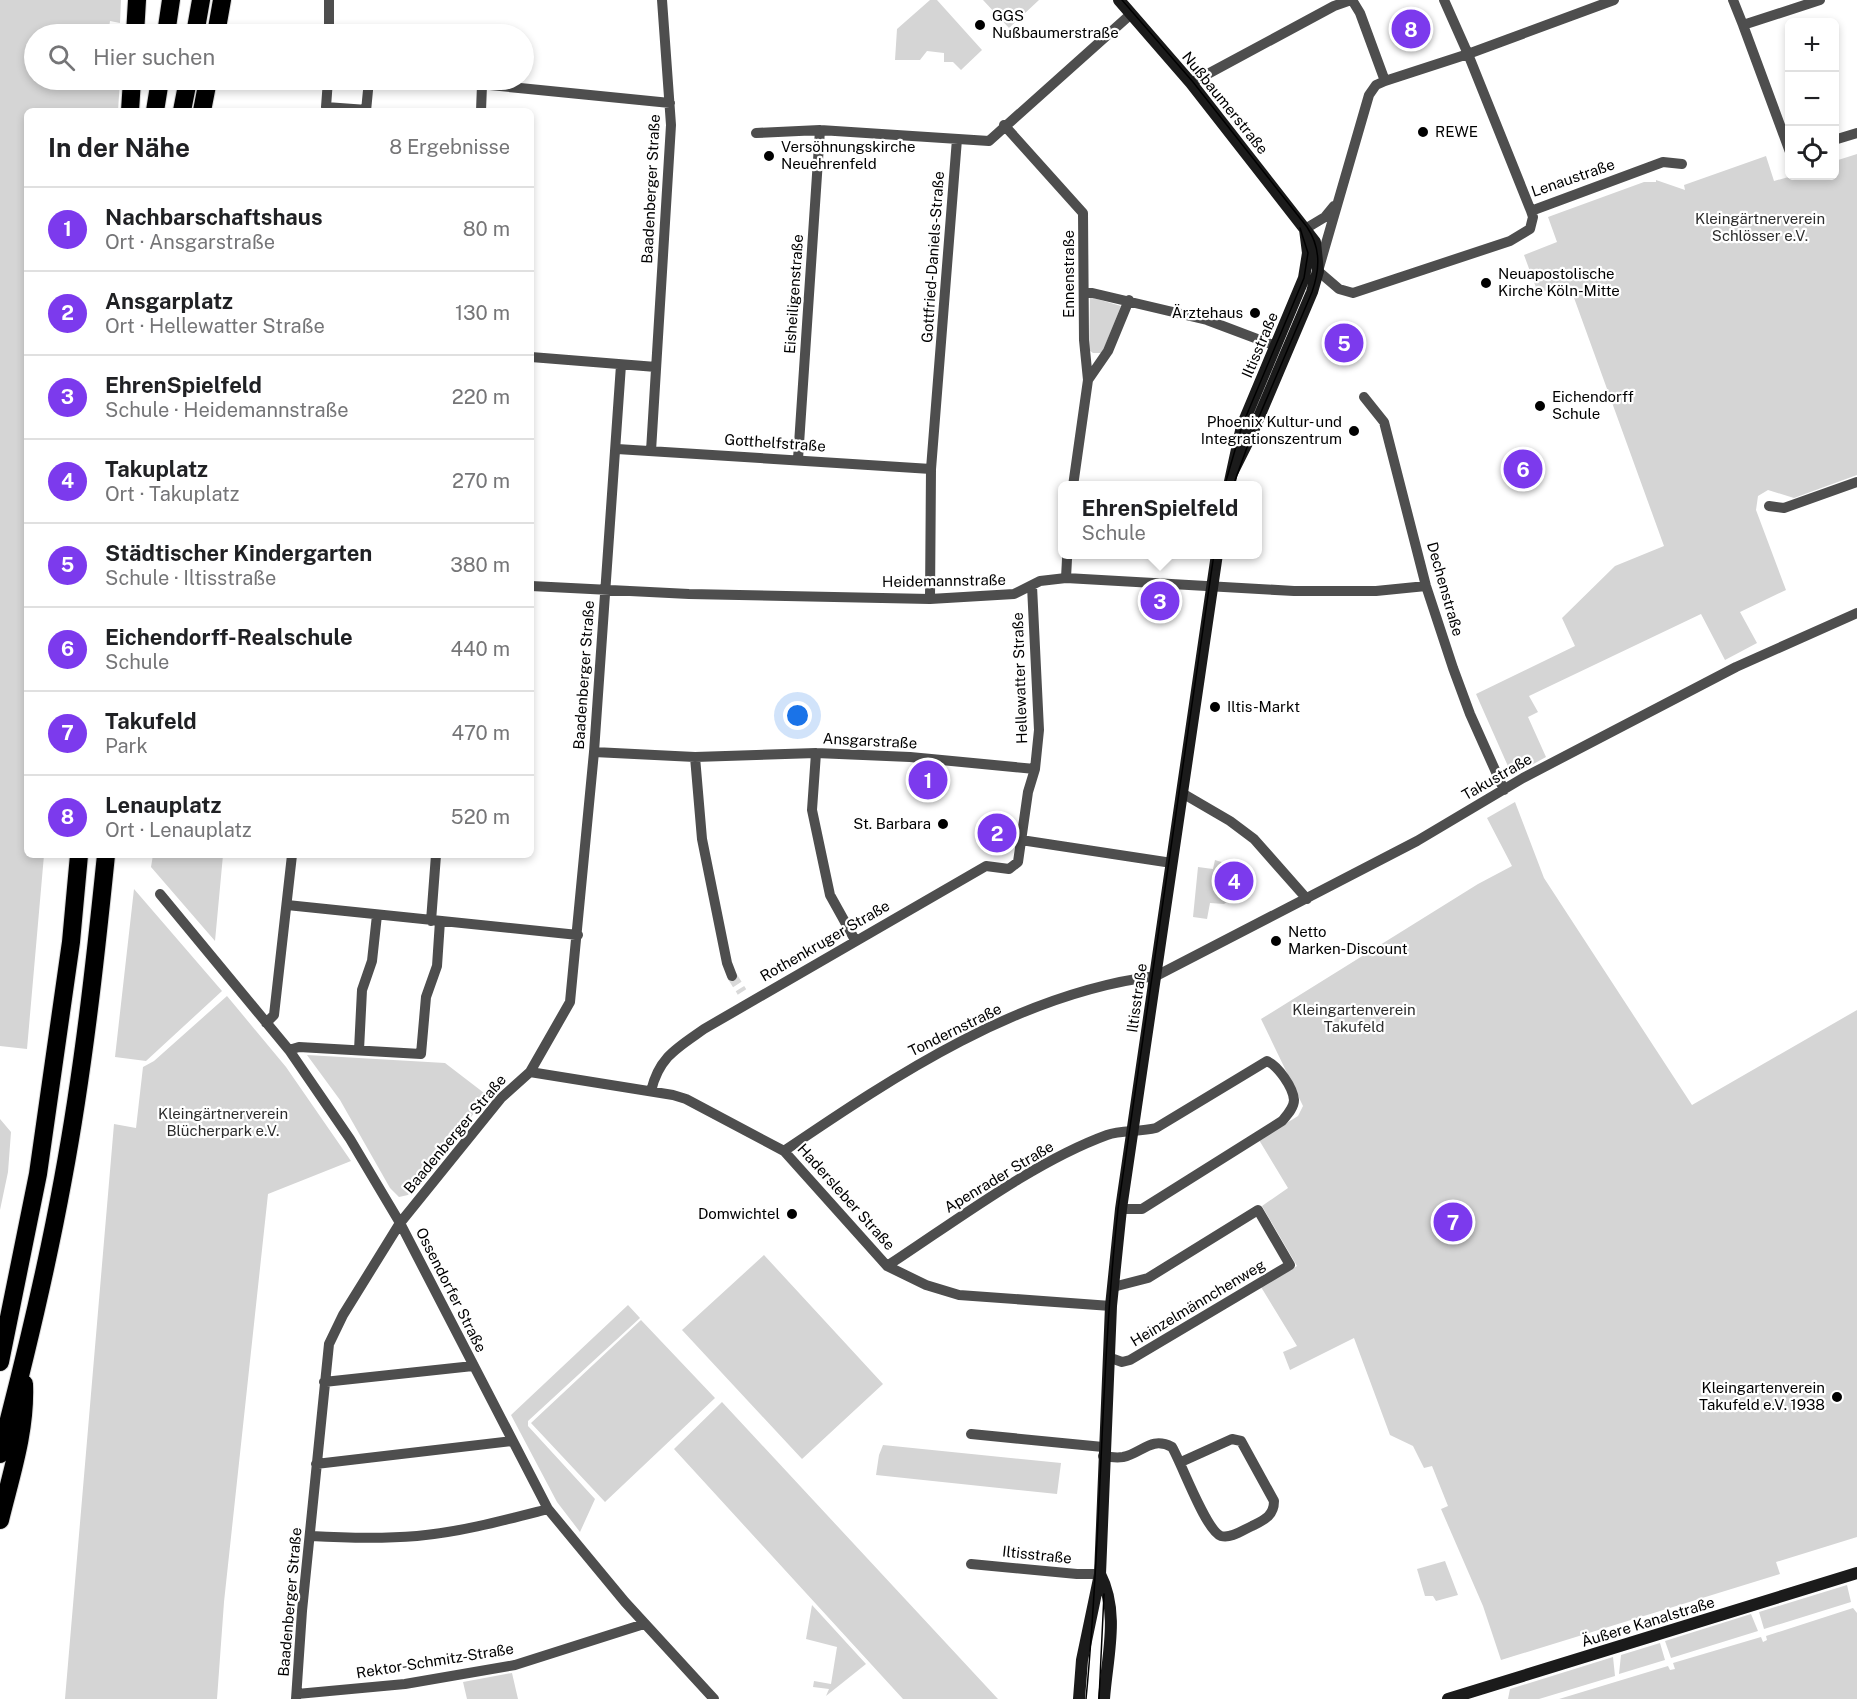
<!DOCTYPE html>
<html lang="de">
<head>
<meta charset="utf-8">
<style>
	body { margin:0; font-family:"Public Sans",sans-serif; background:#f2f2f2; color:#202124 }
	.controls { position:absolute; right:18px; top:18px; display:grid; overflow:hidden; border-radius:9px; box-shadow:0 3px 9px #0003 }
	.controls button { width:54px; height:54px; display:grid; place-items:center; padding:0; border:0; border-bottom:2px solid #e0e0e0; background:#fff; color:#202124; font:30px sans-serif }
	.you { position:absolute; left:798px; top:716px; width:21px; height:21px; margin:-15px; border:4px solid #fff; border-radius:50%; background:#1a73e8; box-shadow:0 0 0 9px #1a73e833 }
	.badge { display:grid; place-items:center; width:39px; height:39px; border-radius:50%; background:#7c3aed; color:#fff; font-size:20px; font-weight:700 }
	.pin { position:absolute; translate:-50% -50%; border:3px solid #fff; box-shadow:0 2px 6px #0006 }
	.popup { position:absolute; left:1058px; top:481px; width:204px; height:78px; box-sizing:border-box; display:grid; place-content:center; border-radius:9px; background:#fff; filter:drop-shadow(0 2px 4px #0005); font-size:20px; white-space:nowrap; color:#757577 }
	.popup b { font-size:22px; color:#202124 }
	.popup::after { content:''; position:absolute; left:50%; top:100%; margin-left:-12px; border:12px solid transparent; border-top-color:#fff }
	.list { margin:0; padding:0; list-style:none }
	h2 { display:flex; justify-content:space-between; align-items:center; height:78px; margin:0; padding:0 24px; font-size:26px }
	h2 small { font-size:20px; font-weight:400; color:#757577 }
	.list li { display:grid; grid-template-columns:39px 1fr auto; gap:18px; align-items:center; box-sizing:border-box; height:84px; padding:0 24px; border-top:2px solid #e0e0e0 }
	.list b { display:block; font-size:22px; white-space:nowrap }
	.list p { margin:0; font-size:20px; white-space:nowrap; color:#757577 }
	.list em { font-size:20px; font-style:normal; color:#757577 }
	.icon { flex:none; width:33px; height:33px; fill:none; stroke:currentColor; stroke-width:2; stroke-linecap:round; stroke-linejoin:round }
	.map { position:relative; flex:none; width:1857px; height:1699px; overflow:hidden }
	.search { position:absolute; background:#fff; box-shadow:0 3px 9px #0003; left:24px; top:24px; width:510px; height:66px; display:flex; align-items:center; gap:15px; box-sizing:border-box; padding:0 21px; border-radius:33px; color:#757577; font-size:22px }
	.panel { position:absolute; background:#fff; box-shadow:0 3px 9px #0003; left:24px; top:108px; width:510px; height:750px; border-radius:9px }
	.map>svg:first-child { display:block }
	.green { fill:#d5d5d5 }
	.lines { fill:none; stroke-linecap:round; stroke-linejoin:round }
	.street-tunnel { stroke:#d9d9d9; stroke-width:10; stroke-dasharray:10 5; stroke-linecap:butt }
	.highway-casing { stroke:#dbdbdb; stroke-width:20 }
	.street { stroke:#4e4e4e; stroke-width:10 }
	.secondary { stroke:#1b1b1b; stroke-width:12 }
	.highway { stroke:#000; stroke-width:18 }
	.tram { stroke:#000; stroke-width:1.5 }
	.poi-dot { fill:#000; stroke:#fff; stroke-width:2 }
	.labels { text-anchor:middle; stroke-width:4.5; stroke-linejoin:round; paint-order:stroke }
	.poi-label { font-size:15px; fill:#000; stroke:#fff; text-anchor:start }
	.street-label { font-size:15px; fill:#000; stroke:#fff }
	.park-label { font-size:15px; fill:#2c2c2c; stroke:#fff }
</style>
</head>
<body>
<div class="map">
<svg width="1857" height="1699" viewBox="0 0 1857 1699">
	<rect width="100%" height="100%" fill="#fff"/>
	<path class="green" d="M 0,0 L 121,0 L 120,23 L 110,21 L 109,28 L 124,32 L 124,34 L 34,34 L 34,80 L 120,80 L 118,111 L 27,111 L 27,855 L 44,855 L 27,1049 L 0,1046 Z
		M 930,0 L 937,0 L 982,50 L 961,70 L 953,62 L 944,62 L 944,53 L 927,51 L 920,60 L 895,60 L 897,29 Z
		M 983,0 L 1039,0 L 1009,28 Z
		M 1857,154 L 1857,475 L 1794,498 L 1768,490 L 1758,496 L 1756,510 L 1786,590 L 1740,612 L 1757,643 L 1725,660 L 1701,614 L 1529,696 L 1538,712 L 1528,717 L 1546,757 L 1517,773 L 1511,773 L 1476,694 L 1575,646 L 1562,618 L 1615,566 L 1664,546 L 1569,284 L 1538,293 L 1524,255 L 1557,242 L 1548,217 L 1644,182 L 1656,182 L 1656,180 L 1685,190 L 1684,185 L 1766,156 L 1774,181 L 1792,176 L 1834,176 L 1835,161 Z
		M 1090,297 L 1121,306 L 1102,353 L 1093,353 L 1089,350 Z
		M 1515,802 L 1544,878 L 1692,1105 L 1857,1010 L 1857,1537 L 1776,1562 L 1780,1574 L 1501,1660 L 1483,1606 L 1441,1509 L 1448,1506 L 1432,1466 L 1424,1468 L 1413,1446 L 1390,1435 L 1354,1338 L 1290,1370 L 1283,1352 L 1297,1346 L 1261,1287 L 1297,1266 L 1262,1206 L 1288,1188 L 1259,1140 L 1298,1116 L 1303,1106 L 1261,1019 L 1478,884 L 1512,866 L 1487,818 Z
		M 153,855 L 223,855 L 215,941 L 151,867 Z
		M 1215,860 L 1231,865 L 1235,873 L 1233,898 L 1224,904 L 1210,903 L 1207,919 L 1193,917 L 1198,867 L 1213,869 Z
		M 134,889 L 222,991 L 146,1061 L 115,1057 Z
		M 227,996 L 286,1067 L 351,1161 L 268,1194 L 224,1602 L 217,1699 L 65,1699 L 114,1124 L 136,1128 L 143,1067 L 154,1061 Z
		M 307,1055 L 445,1063 L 488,1096 L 408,1195 L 399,1197 L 390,1188 L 340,1100 Z
		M 0,1119 L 11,1132 L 8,1172 L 0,1210 Z
		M 764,1255 L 883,1384 L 802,1459 L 682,1330 Z
		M 628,1305 L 640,1318 L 528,1421 L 528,1426 L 595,1499 L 580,1532 L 557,1502 L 511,1415 Z
		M 641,1320 L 715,1398 L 605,1502 L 531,1423 Z
		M 722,1402 L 998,1699 L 903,1699 L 674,1449 Z
		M 883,1445 L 1061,1463 L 1057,1494 L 876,1475 L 879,1455 Z
		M 1445,1561 L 1458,1595 L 1436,1601 L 1433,1596 L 1425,1596 L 1417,1569 Z
		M 1847,1585 L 1851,1602 L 1764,1629 L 1759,1612 Z
		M 812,1605 L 866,1664 L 826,1696 L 829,1689 L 813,1687 L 814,1681 L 831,1684 L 837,1647 L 806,1639 Z
		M 1853,1608 L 1857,1613 L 1857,1699 L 1559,1699 L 1668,1666 L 1670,1670 L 1675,1669 L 1673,1663 L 1761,1637 L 1763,1642 L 1767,1640 L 1766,1636 Z
		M 1751,1614 L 1758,1631 L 1671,1658 L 1665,1641 Z
		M 1660,1643 L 1665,1660 L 1619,1674 L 1621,1655 Z
		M 1613,1657 L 1615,1676 L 1539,1699 L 1508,1699 L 1510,1689 Z
		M 512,1673 L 518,1699 L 467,1699 L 463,1682 Z"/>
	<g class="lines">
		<path class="street-tunnel" d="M 732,976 L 742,992"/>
		<g class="highway-casing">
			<path id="highway" d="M 135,34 L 137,0
				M 166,34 L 171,0
				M 195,34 L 201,0
				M 216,34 L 222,0
				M 130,111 L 132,80
				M 155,111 L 160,80
				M 182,111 L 188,80
				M 202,111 L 208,80
				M 0,1362 L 38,1174 L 71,942 L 79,855
				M 0,1454 C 24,1363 46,1272 63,1179 C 83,1072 95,963 106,855
				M 0,1520 C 11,1475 26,1431 24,1384"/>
		</g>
		<path class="street" d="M 1352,0 L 1360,13 L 1385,81
			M 1444,0 L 1468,54 L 1385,81 L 1376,85 L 1369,95 L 1318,271 L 1339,289 L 1353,293 L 1510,241 L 1530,229 L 1533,217 L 1531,211 L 1468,54 L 1614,0
			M 1733,0 L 1743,25 L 1820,0
			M 1743,25 L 1790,152
			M 329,34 L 329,0
			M 328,80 L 326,107 L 367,110
			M 439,80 L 670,103
			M 1191,83 L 1334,6 L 1351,0
			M 366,111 L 369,80
			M 481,111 L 482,85
			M 1004,125 L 1083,213 L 1084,340 L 1088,380
			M 756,133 L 820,130 L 989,141 L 1131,14
			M 1834,140 L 1857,133
			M 1531,211 L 1663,162 L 1682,164
			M 1305,229 L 1325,217 L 1334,206
			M 1084,291 L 1207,320 L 1276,346
			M 531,357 L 656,367
			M 1364,397 L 1384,422 L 1426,586 L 1453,668 L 1470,714 L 1504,790
			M 617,449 L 931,469
			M 651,451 L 671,125 L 662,0
			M 798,459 L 820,130
			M 1073,486 L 1088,380 L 1108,351 L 1129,300
			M 1769,506 L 1784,508 L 1857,482
			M 1066,578 L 1067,559
			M 531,586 L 689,594 L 930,599 L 1014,594 L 1040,581 L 1066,578 L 1294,591 L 1376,591 L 1426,586
			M 930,599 L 931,469 L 957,139
			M 594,752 L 695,757 L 816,753 L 910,757 L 1035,769
			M 816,753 L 812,810 L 830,895 L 855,940
			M 695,757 L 702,839 L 727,963 L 732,976
			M 1182,793 L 1230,821 L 1254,839 L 1307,899
			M 1021,840 L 1172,863
			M 160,894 L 289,1050 L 350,1139 L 400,1223 L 548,1509 L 625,1602 L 714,1699
			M 287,905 L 578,935
			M 431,921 L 436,855
			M 266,1023 L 274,1015 L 292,855
			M 289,1050 L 299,1047 L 421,1054 L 426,997 L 437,966 L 440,921
			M 359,1050 L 362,990 L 372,961 L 377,915
			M 530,1072 L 673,1095 L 686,1099 L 784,1151 L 887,1266 L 926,1285 L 959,1295 L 1111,1306
			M 651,1091 C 659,1057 677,1048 704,1029 L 986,866 L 1009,869 L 1018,862 L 1028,792 L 1035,769 L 1039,730 L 1032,586
			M 784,1151 C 896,1075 1019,993 1156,976 L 1417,841 L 1523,778 L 1736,667 L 1857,613
			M 887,1266 C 953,1223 1033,1162 1107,1135 C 1120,1130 1139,1132 1156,1128 L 1267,1061 C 1278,1066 1293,1087 1294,1100 C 1294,1108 1287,1115 1282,1121 L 1142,1209 L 1121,1209
			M 1108,1357 L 1122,1362 L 1130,1360 L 1290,1265 L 1258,1210 L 1148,1278 L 1113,1287
			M 324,1382 L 473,1366
			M 971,1434 L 1103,1447
			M 1103,1456 C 1109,1457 1117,1458 1123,1457 C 1142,1453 1151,1436 1172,1447 C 1182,1464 1206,1531 1221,1536 C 1231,1539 1243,1530 1252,1526 C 1264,1520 1274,1516 1274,1501 L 1241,1441 L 1232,1439 L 1181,1462
			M 316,1464 L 512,1441
			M 311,1536 C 346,1538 381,1539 417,1536 C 461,1532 505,1520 548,1509
			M 971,1564 L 1077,1574 L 1100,1574
			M 297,1694 L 405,1684 L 515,1665 L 644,1624
			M 296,1699 L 302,1611 L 329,1344 L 343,1315 L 400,1223 L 501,1098 L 530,1072 L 570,1002 L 594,752 L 621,365"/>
		<path class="secondary" d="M 1119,0 L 1191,83 L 1315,242 L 1318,271 L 1312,292 L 1253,431 L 1232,473
			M 1229,486 L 1242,426 L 1304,278 L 1308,253 L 1305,229
			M 1100,1574 C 1120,1613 1107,1657 1104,1699
			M 1079,1699 L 1082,1660 L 1100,1574 L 1111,1306 L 1121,1209 L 1217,554
			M 1448,1699 L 1857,1573"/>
		<use href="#highway" class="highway"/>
		<path class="tram" d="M 1122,0 L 1193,82 L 1307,227 C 1321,248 1320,269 1312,292 L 1253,431 L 1233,486
			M 1226,481 L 1242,426 L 1304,278 L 1308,253 L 1300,228
			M 1086,1699 C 1102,1536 1100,1372 1118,1209 L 1214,554
			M 1099,1699 L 1104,1594"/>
	</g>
	<g class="poi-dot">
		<circle cx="980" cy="25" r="6"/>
		<circle cx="1423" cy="132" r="6"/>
		<circle cx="769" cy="156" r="6"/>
		<circle cx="1486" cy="283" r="6"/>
		<circle cx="1255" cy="313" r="6"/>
		<circle cx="1540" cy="406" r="6"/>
		<circle cx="1354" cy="431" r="6"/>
		<circle cx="1215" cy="707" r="6"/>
		<circle cx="943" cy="824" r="6"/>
		<circle cx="1276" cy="941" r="6"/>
		<circle cx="792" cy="1214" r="6"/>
		<circle cx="1837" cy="1397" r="6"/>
	</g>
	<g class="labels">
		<g class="poi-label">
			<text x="992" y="21">GGS<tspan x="992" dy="17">Nußbaumerstraße</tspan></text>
			<text x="1435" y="137">REWE</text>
			<text x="781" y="152">Versöhnungskirche<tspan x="781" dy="17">Neuehrenfeld</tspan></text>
			<text x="1498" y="279">Neuapostolische<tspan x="1498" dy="17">Kirche Köln-Mitte</tspan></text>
			<text x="1243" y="318" text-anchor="end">Ärztehaus</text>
			<text x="1552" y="402">Eichendorff<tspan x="1552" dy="17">Schule</tspan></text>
			<text x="1342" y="427" text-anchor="end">Phoenix Kultur- und<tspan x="1342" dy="17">Integrationszentrum</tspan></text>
			<text x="1227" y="712">Iltis-Markt</text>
			<text x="931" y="829" text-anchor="end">St. Barbara</text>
			<text x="1288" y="937">Netto<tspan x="1288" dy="17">Marken-Discount</tspan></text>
			<text x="780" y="1219" text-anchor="end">Domwichtel</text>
			<text x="1825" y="1393" text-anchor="end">Kleingartenverein<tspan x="1825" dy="17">Takufeld e.V. 1938</tspan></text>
		</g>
		<g class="street-label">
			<text transform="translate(1225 103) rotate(51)" y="5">Nußbaumerstraße</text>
			<text transform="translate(1573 178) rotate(-19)" y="5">Lenaustraße</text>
			<text transform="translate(651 189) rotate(-87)" y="5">Baadenberger Straße</text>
			<text transform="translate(933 257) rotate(-86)" y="5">Gottfried-Daniels-Straße</text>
			<text transform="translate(1069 274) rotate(-90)" y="5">Ennenstraße</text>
			<text transform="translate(794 294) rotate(-86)" y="5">Eisheiligenstraße</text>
			<text transform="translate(1260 345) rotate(-67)" y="5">Iltisstraße</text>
			<text transform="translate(775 443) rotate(4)" y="5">Gotthelfstraße</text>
			<text transform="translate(944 581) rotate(-1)" y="5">Heidemannstraße</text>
			<text transform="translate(1445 589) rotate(74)" y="5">Dechenstraße</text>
			<text transform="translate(584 675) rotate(-86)" y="5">Baadenberger Straße</text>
			<text transform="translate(1020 678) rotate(-92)" y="5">Hellewatter Straße</text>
			<text transform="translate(870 741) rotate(3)" y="5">Ansgarstraße</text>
			<text transform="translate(1497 777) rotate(-30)" y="5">Takustraße</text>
			<text transform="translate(825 941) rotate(-30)" y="5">Rothenkruger Straße</text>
			<text transform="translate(1137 998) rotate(-82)" y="5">Iltisstraße</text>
			<text transform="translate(955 1030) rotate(-26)" y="5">Tondernstraße</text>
			<text transform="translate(455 1134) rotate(-50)" y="5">Baadenberger Straße</text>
			<text transform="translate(999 1177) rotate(-31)" y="5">Apenrader Straße</text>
			<text transform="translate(846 1197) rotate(48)" y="5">Hadersleber Straße</text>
			<text transform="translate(451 1290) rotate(63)" y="5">Ossendorfer Straße</text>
			<text transform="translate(1198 1303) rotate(-31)" y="5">Heinzelmännchenweg</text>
			<text transform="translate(1037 1555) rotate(6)" y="5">Iltisstraße</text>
			<text transform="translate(290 1602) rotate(-85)" y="5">Baadenberger Straße</text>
			<text transform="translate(1648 1622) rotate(-17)" y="5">Äußere Kanalstraße</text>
			<text transform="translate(435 1661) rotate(-9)" y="5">Rektor-Schmitz-Straße</text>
		</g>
		<g class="park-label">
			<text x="1760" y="224">Kleingärtnerverein<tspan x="1760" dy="17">Schlösser e.V.</tspan></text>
			<text x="1354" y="1015">Kleingartenverein<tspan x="1354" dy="17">Takufeld</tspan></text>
			<text x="223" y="1119">Kleingärtnerverein<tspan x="223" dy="17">Blücherpark e.V.</tspan></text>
		</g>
	</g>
</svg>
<div class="controls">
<button>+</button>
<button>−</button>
<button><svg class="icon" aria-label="locate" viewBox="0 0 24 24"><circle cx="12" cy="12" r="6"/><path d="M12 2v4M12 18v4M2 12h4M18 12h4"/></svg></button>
</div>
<div class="you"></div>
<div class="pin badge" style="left:928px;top:780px">1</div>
<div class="pin badge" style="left:997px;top:833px">2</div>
<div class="pin badge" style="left:1160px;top:601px">3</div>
<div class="popup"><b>EhrenSpielfeld</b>Schule</div>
<div class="pin badge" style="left:1234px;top:881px">4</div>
<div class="pin badge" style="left:1344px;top:343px">5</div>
<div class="pin badge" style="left:1523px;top:469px">6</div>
<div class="pin badge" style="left:1453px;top:1222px">7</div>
<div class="pin badge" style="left:1411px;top:29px">8</div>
<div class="search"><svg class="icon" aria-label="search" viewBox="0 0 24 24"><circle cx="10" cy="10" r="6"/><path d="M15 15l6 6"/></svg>Hier suchen</div>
<section class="panel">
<h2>In der Nähe<small>8 Ergebnisse</small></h2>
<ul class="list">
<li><span class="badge">1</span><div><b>Nachbarschaftshaus</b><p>Ort · Ansgarstraße</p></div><em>80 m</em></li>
<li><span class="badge">2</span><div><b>Ansgarplatz</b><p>Ort · Hellewatter Straße</p></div><em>130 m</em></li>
<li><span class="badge">3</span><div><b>EhrenSpielfeld</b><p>Schule · Heidemannstraße</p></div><em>220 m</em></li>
<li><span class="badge">4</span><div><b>Takuplatz</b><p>Ort · Takuplatz</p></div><em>270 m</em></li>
<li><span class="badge">5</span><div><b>Städtischer Kindergarten</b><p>Schule · Iltisstraße</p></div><em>380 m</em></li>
<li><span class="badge">6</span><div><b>Eichendorff-Realschule</b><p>Schule</p></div><em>440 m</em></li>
<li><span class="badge">7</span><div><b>Takufeld</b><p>Park</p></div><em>470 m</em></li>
<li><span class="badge">8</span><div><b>Lenauplatz</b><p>Ort · Lenauplatz</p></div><em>520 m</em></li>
</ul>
</section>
</div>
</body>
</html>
